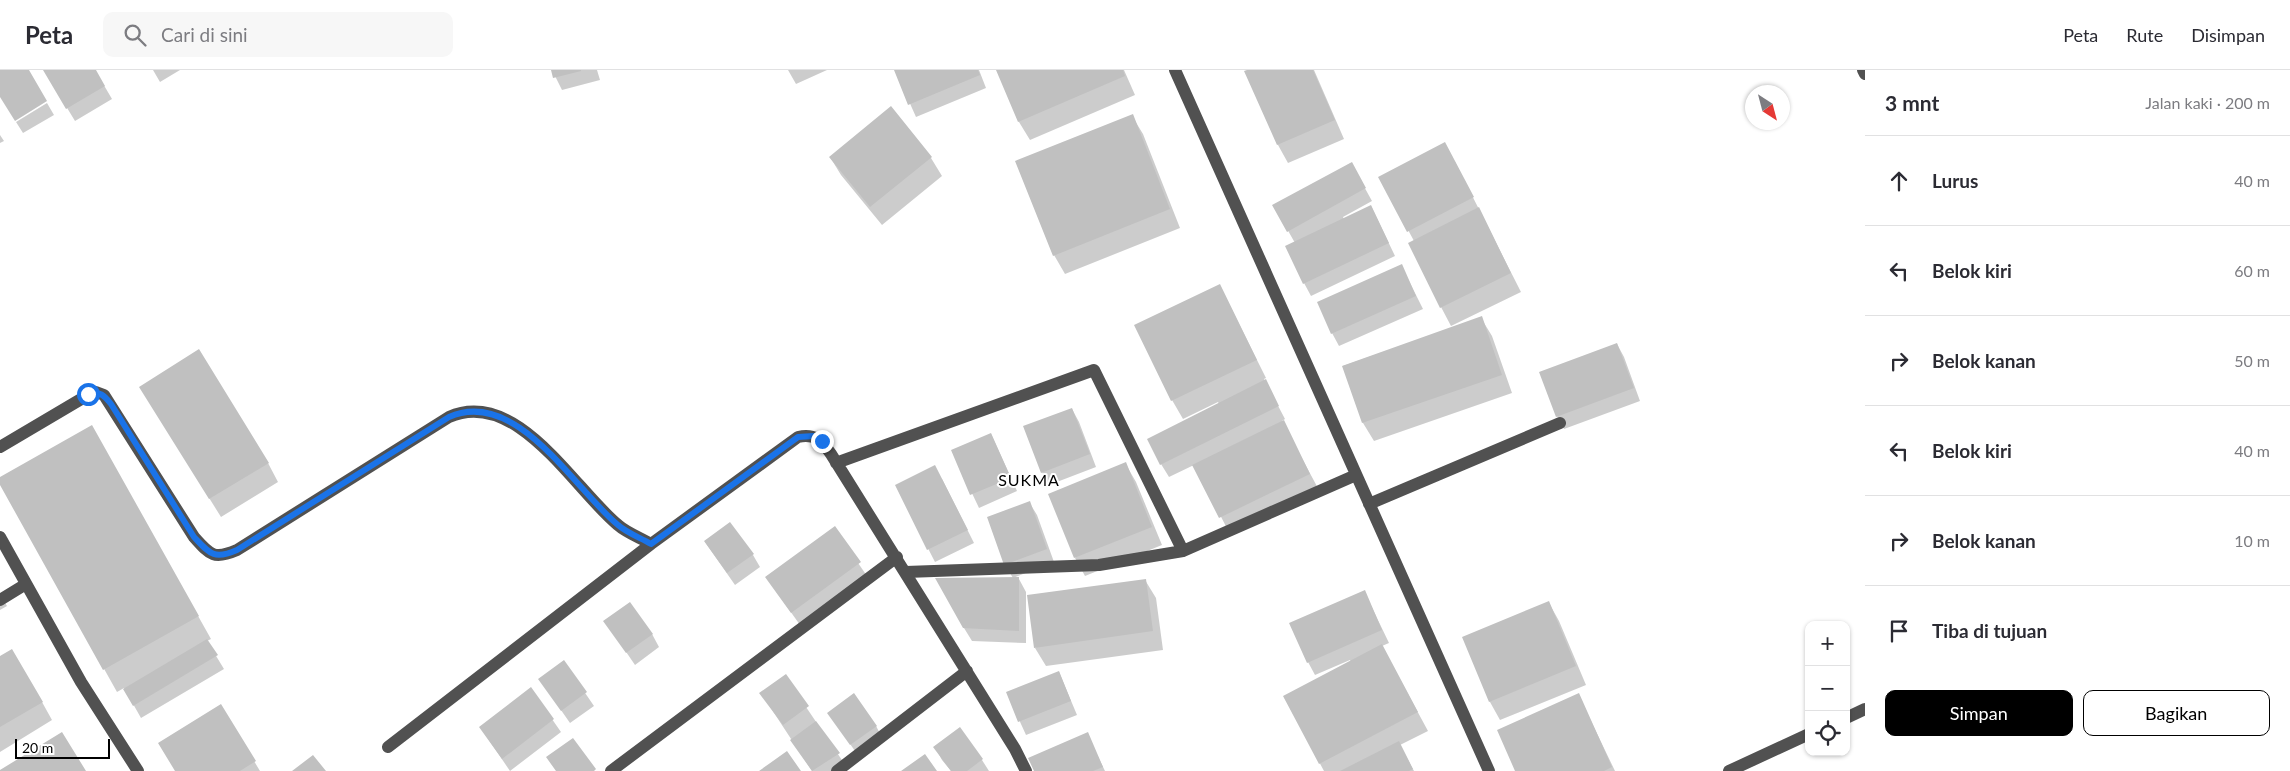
<!DOCTYPE html>
<html lang="id">
<head>
<meta charset="utf-8">
<style>
	body { margin:0; font-family:Lato,sans-serif; background:#f7f7f7; color:#2b2b33 }
	.controls { position:absolute; right:15px; bottom:15px; display:grid; overflow:hidden; border-radius:10px; box-shadow:0 1px 4px #0004 }
	.controls button { width:45px; height:45px; display:grid; place-items:center; padding:0; border:0; border-bottom:1px solid #e1e1e2; background:#fff; color:#2b2b33; font:25px sans-serif }
	.compass { position:absolute; left:1745px; top:15px; width:45px; height:45px; border-radius:50%; background:#fff; box-shadow:0 1px 4px #0004; rotate:144deg }
	.scale { position:absolute; left:15px; bottom:12px; width:95px; box-sizing:border-box; padding-left:5px; border:2px solid #000; border-top:0; font-size:14px; line-height:18px; white-space:nowrap; color:#000; -webkit-text-stroke:4px #fff; paint-order:stroke }
	.stop { position:absolute; width:15px; height:15px; margin:-11px; border:4px solid #1a73e8; border-radius:50%; background:#fff }
	.stop.end { background:#1a73e8; border-color:#fff; box-shadow:0 1px 5px #0008 }
	.list { margin:0; padding:0; list-style:none }
	h2 { display:flex; justify-content:space-between; align-items:center; height:65px; margin:0; padding:0 20px; font-size:21px }
	h2 small { font-size:16px; font-weight:400; color:#7c7c81 }
	.list li { display:grid; grid-template-columns:32px 1fr auto; gap:15px; align-items:center; box-sizing:border-box; height:90px; padding:0 20px; border-top:1px solid #e1e1e2 }
	.list b { display:block; font-size:19px; white-space:nowrap }
	.list em { font-size:16px; font-style:normal; color:#7c7c81 }
	.actions { display:flex; gap:10px; padding:15px 20px }
	.actions a { flex:1; padding:11px 0; border:1px solid #000; border-radius:10px; text-align:center; font-size:18px; color:#000 }
	.actions .main { background:#000; color:#fff }
	.icon { flex:none; width:28px; height:28px; fill:none; stroke:currentColor; stroke-width:2; stroke-linecap:round; stroke-linejoin:round }
	.map { position:relative; flex:none; width:1865px; height:701px; overflow:hidden }
	header { display:flex; align-items:center; gap:30px; box-sizing:border-box; height:70px; padding:0 25px; background:#fff; border-bottom:1px solid #e1e1e2 }
	header strong { font-size:24px }
	nav { display:flex; gap:28px; margin-inline-start:auto; font-size:18px }
	.search { width:350px; height:45px; background:#f7f7f7; display:flex; align-items:center; gap:12px; box-sizing:border-box; padding:0 18px; border-radius:10px; color:#7c7c81; font-size:19px }
	main { display:flex }
	aside { flex:1; background:#fff }
	.map>svg:first-child { display:block }
	.shadow { fill:#0003 }
	.building { fill:#c0c0c0 }
	.lines { fill:none; stroke-linecap:round; stroke-linejoin:round }
	.minor { stroke:#515151; stroke-width:12 }
	.route { stroke:#1a73e8; stroke-width:6 }
	.labels { text-anchor:middle; stroke-width:4; stroke-linejoin:round; paint-order:stroke }
	.quarter-label { font-size:16px; letter-spacing:1px; fill:#000; stroke:#fff }
</style>
</head>
<body>
<header>
<strong>Peta</strong>
<div class="search"><svg class="icon" aria-label="search" viewBox="0 0 24 24"><circle cx="10" cy="10" r="6"/><path d="M15 15l6 6"/></svg>Cari di sini</div>
<nav><a>Peta</a><a>Rute</a><a>Disimpan</a></nav>
</header>
<main>
<div class="map">
<svg width="1865" height="701" viewBox="0 0 1865 701">
	<rect width="100%" height="100%" fill="#fff"/>
	<path class="shadow" d="M 44,0 L 95,0 L 112,29 L 75,51 Z
		M 153,0 L 180,0 L 160,12 Z
		M 552,0 L 597,0 L 600,10 L 562,20 Z
		M 788,0 L 827,0 L 796,14 Z
		M 895,0 L 979,0 L 986,18 L 916,47 Z
		M 997,0 L 1124,0 L 1135,25 L 1030,70 L 1019,52 Z
		M 1250,0 L 1314,0 L 1344,69 L 1288,93 L 1278,75 L 1246,2 Z
		M 47,33 L 54,45 L 23,63 L 16,52 Z
		M 1132,46 L 1143,64 L 1180,158 L 1065,204 L 1054,185 Z
		M 0,65 L 4,71 L 0,73 Z
		M 830,87 L 931,88 L 942,106 L 882,155 L 841,105 Z
		M 1455,92 L 1521,222 L 1451,256 L 1441,237 L 1414,171 L 1380,108 Z
		M 1351,93 L 1372,131 L 1343,147 L 1344,149 L 1371,136 L 1395,186 L 1311,226 L 1304,213 L 1295,173 L 1274,136 Z
		M 1401,195 L 1423,239 L 1339,276 L 1332,263 Z
		M 1220,216 L 1266,308 L 1264,309 L 1285,349 L 1282,351 L 1320,422 L 1231,466 L 1194,395 L 1169,407 L 1161,394 L 1219,334 L 1218,332 L 1183,349 L 1172,330 Z
		M 1481,248 L 1492,266 L 1512,323 L 1374,371 L 1363,353 L 1343,296 Z
		M 1617,274 L 1624,287 L 1640,331 L 1564,359 L 1557,346 Z
		M 151,335 L 268,393 L 278,412 L 221,447 Z
		M 1072,339 L 1079,352 L 1096,397 L 1049,415 L 1042,402 Z
		M 991,364 L 1017,421 L 979,438 L 952,381 Z
		M 105,380 L 211,569 L 207,571 L 224,599 L 141,648 L 124,618 L 117,622 L 0,413 L 0,408 Z
		M 1125,393 L 1136,412 L 1162,475 L 1085,506 L 1075,488 Z
		M 942,409 L 974,473 L 935,492 L 896,416 Z
		M 1029,432 L 1037,445 L 1054,492 L 1013,508 L 1005,495 Z
		M 834,458 L 867,506 L 800,555 L 766,507 Z
		M 705,472 L 753,485 L 760,497 L 735,515 Z
		M 1019,509 L 1026,522 L 1026,573 L 972,571 L 964,558 Z
		M 1145,510 L 1156,528 L 1163,580 L 1046,596 L 1035,578 Z
		M 1364,521 L 1389,573 L 1382,576 L 1428,661 L 1400,675 L 1414,701 L 1324,701 L 1284,627 L 1351,592 L 1350,590 L 1315,605 L 1308,592 Z
		M 0,524 L 7,536 L 0,540 Z
		M 1549,533 L 1559,551 L 1586,615 L 1500,650 L 1490,632 L 1464,568 Z
		M 605,551 L 652,564 L 659,577 L 635,595 Z
		M 0,588 L 42,632 L 52,650 L 0,682 Z
		M 564,592 L 594,636 L 570,653 L 540,610 Z
		M 1059,602 L 1077,645 L 1026,665 L 1007,623 Z
		M 785,606 L 846,696 L 840,701 L 812,701 L 761,623 Z
		M 531,619 L 561,662 L 510,701 L 480,657 Z
		M 1578,624 L 1615,701 L 1517,701 Z
		M 221,636 L 260,701 L 175,701 Z
		M 829,643 L 876,656 L 883,669 L 859,687 Z
		M 960,659 L 982,690 L 989,701 L 951,701 L 942,690 L 935,677 Z
		M 1087,664 L 1105,701 L 1036,701 Z"/>
	<path class="building" d="M 0,0 L 29,0 L 47,31 L 15,51 L 0,27 Z
		M 43,0 L 96,0 L 105,16 L 66,39 Z
		M 551,0 L 581,0 L 581,1 L 553,8 Z
		M 894,0 L 978,0 L 980,5 L 908,35 Z
		M 996,0 L 1123,0 L 1125,6 L 1018,52 Z
		M 1247,0 L 1313,0 L 1335,50 L 1277,75 L 1244,1 Z
		M 891,36 L 932,87 L 870,137 L 829,87 Z
		M 1133,44 L 1170,139 L 1053,186 L 1015,91 Z
		M 1445,72 L 1474,127 L 1407,162 L 1378,107 Z
		M 1352,92 L 1366,118 L 1287,162 L 1272,135 Z
		M 1371,135 L 1389,173 L 1303,214 L 1285,176 Z
		M 1479,137 L 1511,203 L 1440,238 L 1408,173 Z
		M 1402,194 L 1416,226 L 1331,264 L 1317,232 Z
		M 1220,214 L 1257,290 L 1171,331 L 1134,255 Z
		M 1482,246 L 1502,305 L 1362,353 L 1342,296 Z
		M 1617,273 L 1634,318 L 1556,347 L 1539,302 Z
		M 199,279 L 269,393 L 209,429 L 139,317 Z
		M 1266,309 L 1279,336 L 1160,395 L 1147,369 Z
		M 1072,338 L 1090,384 L 1041,403 L 1023,356 Z
		M 1284,350 L 1310,404 L 1219,448 L 1192,395 Z
		M 92,355 L 199,546 L 103,600 L 0,415 L 0,407 Z
		M 991,363 L 1011,408 L 970,425 L 951,380 Z
		M 1126,392 L 1152,457 L 1074,488 L 1048,424 Z
		M 935,395 L 968,460 L 927,480 L 895,415 Z
		M 1030,431 L 1047,479 L 1004,495 L 987,447 Z
		M 730,452 L 754,484 L 727,503 L 704,471 Z
		M 835,456 L 861,492 L 791,543 L 765,507 Z
		M 1019,507 L 1019,561 L 963,558 L 935,508 Z
		M 1146,509 L 1153,561 L 1034,578 L 1027,525 Z
		M 1365,520 L 1382,560 L 1307,593 L 1289,553 Z
		M 1549,531 L 1576,596 L 1489,632 L 1462,567 Z
		M 630,532 L 653,564 L 626,583 L 603,551 Z
		M 207,569 L 218,585 L 133,636 L 123,619 Z
		M 1382,574 L 1418,642 L 1319,694 L 1283,626 Z
		M 12,579 L 43,632 L 0,657 L 0,586 Z
		M 564,590 L 587,622 L 561,641 L 538,609 Z
		M 1059,601 L 1071,631 L 1018,652 L 1006,622 Z
		M 786,604 L 809,636 L 783,655 L 759,623 Z
		M 531,617 L 554,649 L 502,689 L 479,657 Z
		M 854,623 L 877,656 L 850,675 L 827,643 Z
		M 1579,623 L 1612,697 L 1604,701 L 1515,701 L 1497,660 Z
		M 221,634 L 256,691 L 240,701 L 175,701 L 158,673 Z
		M 816,651 L 840,683 L 812,701 L 790,670 Z
		M 960,657 L 983,689 L 967,701 L 951,701 L 933,677 Z
		M 62,662 L 86,701 L 0,701 L 0,700 Z
		M 1088,662 L 1103,697 L 1093,701 L 1034,701 L 1028,688 Z
		M 573,668 L 596,699 L 594,701 L 556,701 L 546,687 Z
		M 1399,671 L 1413,699 L 1409,701 L 1340,701 Z
		M 787,681 L 801,701 L 759,701 Z
		M 925,684 L 937,701 L 901,701 Z
		M 313,685 L 326,701 L 292,701 Z"/>
	<g class="lines">
		<path class="minor" d="M 1175,0 L 1489,701
			M 1863,0 L 1865,4
			M 0,377 L 88,325 L 96,322 L 104,325 L 194,467 C 210,485 214,490 237,480 L 449,347 C 517,317 574,419 618,455 C 627,463 641,468 651,474 L 798,367 C 815,363 822,371 831,384 L 1015,679 L 1026,701
			M 836,393 L 1094,300 L 1183,481
			M 1369,434 L 1560,353
			M 0,467 L 81,612 L 138,701
			M 906,502 L 1099,495 L 1183,481 L 1356,405
			M 0,530 L 26,514
			M 1846,648 L 1865,639
			M 388,677 L 651,474
			M 611,701 L 897,487
			M 837,701 L 967,601
			M 1729,701 L 1809,664"/>
	</g>
	<g class="lines">
		<path class="route" d="M 88,324 C 100,321 104,325 111,334 L 194,467 C 210,484 214,490 237,480 L 449,347 C 517,317 574,419 618,455 C 627,463 641,468 651,474 L 798,367 L 814,366 L 822,371"/>
	</g>
	<g class="labels">
		<g class="quarter-label">
			<text x="1029" y="416">SUKMA</text>
		</g>
	</g>
</svg>
<div class="controls">
<button>+</button>
<button>−</button>
<button><svg class="icon" aria-label="locate" viewBox="0 0 24 24"><circle cx="12" cy="12" r="6"/><path d="M12 2v4M12 18v4M2 12h4M18 12h4"/></svg></button>
</div>
<svg class="compass" viewBox="-18 -18 36 36"><path d="M0-13l5 13h-10z" fill="#e53935"/><path d="M0 13l5-13h-10z" fill="#7c7c81"/></svg>
<div class="scale">20 m</div>
<div class="stop" style="left:88px;top:324px"></div>
<div class="stop end" style="left:822px;top:371px"></div>
</div>
<aside>
<h2>3 mnt<small>Jalan kaki · 200 m</small></h2>
<ul class="list">
<li><svg class="icon" aria-label="ahead" viewBox="0 0 24 24"><path d="M12 20V5M6 11l6-6 6 6"/></svg><div><b>Lurus</b></div><em>40 m</em></li>
<li><svg class="icon" aria-label="left" viewBox="0 0 24 24"><path d="M17 20v-9H6M10 6l-5 5 5 5"/></svg><div><b>Belok kiri</b></div><em>60 m</em></li>
<li><svg class="icon" aria-label="right" viewBox="0 0 24 24"><path d="M7 20v-9h11M14 6l5 5-5 5"/></svg><div><b>Belok kanan</b></div><em>50 m</em></li>
<li><svg class="icon" aria-label="left" viewBox="0 0 24 24"><path d="M17 20v-9H6M10 6l-5 5 5 5"/></svg><div><b>Belok kiri</b></div><em>40 m</em></li>
<li><svg class="icon" aria-label="right" viewBox="0 0 24 24"><path d="M7 20v-9h11M14 6l5 5-5 5"/></svg><div><b>Belok kanan</b></div><em>10 m</em></li>
<li><svg class="icon" aria-label="arrive" viewBox="0 0 24 24"><path d="M6 21V4h12l-3 4 3 4H6"/></svg><div><b>Tiba di tujuan</b></div></li>
</ul>
<div class="actions"><a class="main">Simpan</a><a>Bagikan</a></div>
</aside>
</main>
</body>
</html>
